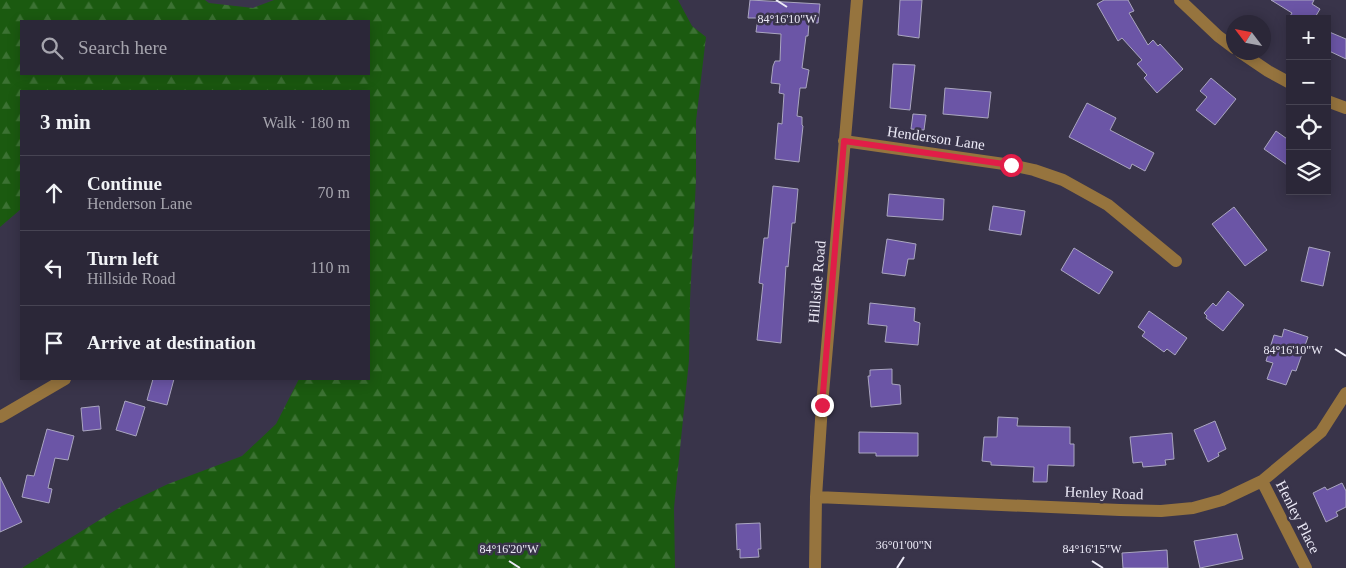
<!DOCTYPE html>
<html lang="en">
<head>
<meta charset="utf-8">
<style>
	body { margin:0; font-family:"Times New Roman",serif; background:#332f40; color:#f1f3f6 }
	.controls { position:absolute; right:15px; top:15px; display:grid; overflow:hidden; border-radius:0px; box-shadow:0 2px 12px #0003 }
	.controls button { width:45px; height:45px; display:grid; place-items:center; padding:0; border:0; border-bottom:1px solid #474453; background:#2b2738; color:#f1f3f6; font:25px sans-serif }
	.compass { position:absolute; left:1226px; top:15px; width:45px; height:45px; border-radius:50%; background:#2b2738; box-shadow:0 2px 12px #0003; rotate:302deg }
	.stop { position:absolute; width:15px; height:15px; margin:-11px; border:4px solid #e11d48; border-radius:50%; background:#fff }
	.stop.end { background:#e11d48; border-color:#fff; box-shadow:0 1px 5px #0008 }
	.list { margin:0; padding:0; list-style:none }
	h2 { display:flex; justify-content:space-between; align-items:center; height:65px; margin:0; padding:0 20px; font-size:21px }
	h2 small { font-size:16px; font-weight:400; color:#a6a5ae }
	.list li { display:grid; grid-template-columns:32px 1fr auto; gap:15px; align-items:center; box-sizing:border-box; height:75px; padding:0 20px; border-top:1px solid #474453 }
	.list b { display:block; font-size:19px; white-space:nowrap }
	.list p { margin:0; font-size:16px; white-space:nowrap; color:#a6a5ae }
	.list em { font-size:16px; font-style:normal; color:#a6a5ae }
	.icon { flex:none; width:28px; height:28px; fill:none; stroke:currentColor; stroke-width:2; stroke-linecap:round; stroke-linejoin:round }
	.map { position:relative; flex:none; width:1346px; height:568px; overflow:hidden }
	.search { position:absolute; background:#2b2738; box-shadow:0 2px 12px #0003; left:20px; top:20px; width:350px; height:55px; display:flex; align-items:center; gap:12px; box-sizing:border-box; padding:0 18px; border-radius:0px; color:#a6a5ae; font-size:19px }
	.panel { position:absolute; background:#2b2738; box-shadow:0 2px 12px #0003; left:20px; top:90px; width:350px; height:290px; border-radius:0px }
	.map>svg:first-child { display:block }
	.forest { fill:url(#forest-firs); fill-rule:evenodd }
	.building { fill:#6b55a6; stroke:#aaa6c0 }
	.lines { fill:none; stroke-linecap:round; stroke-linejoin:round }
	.minor { stroke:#96743e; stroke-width:12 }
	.route { stroke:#e11d48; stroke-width:6 }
	.ticks { fill:none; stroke:#ebe9f6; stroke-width:2 }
	.labels { text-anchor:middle; stroke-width:5; stroke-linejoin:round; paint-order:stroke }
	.street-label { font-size:15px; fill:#ebe9f6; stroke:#39344a }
	.ticks-label { font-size:12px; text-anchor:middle; fill:#ebe9f6; stroke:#39344a; stroke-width:5; stroke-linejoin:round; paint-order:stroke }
</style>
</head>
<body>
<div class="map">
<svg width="1346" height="568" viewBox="0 0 1346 568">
	<defs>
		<pattern id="forest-firs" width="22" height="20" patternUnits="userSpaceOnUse" patternTransform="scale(1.25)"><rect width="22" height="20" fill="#1b5a10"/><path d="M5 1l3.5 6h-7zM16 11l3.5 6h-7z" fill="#3c7233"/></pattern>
	</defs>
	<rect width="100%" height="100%" fill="#39344a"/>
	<path class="forest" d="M 0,0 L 205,0 L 209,3 L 253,8 L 274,0 L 678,0 L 692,26 L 706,37 L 696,121 L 696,180 L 690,300 L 689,360 L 674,508 L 675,568 L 22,568 L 122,506 L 168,484 L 242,456 L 276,424 L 299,379 L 369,379 L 369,91 L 21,91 L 21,209 L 0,227 ZM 21,21 L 369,21 L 369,74 L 21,74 Z"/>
	<path class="building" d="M 750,0 L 820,4 L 818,23 L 809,23 L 808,36 L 806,36 L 802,68 L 809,70 L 806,88 L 800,88 L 797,116 L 802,117 L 802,125 L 803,126 L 799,162 L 775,159 L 778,123 L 782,124 L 784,94 L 779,93 L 780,84 L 771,83 L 773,66 L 775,61 L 780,61 L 781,34 L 756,32 L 758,18 L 748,18 Z
		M 900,0 L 922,0 L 919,38 L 898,35 Z
		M 1104,0 L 1128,0 L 1134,11 L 1129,13 L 1148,45 L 1153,40 L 1158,46 L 1160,44 L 1183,69 L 1157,93 L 1144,78 L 1147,75 L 1137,64 L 1142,60 L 1122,38 L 1118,41 L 1097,4 Z
		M 1271,0 L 1314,0 L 1312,4 L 1320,9 L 1314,19 L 1288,19 L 1292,13 Z
		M 1327,31 L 1346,39 L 1346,59 L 1327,50 Z
		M 893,64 L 915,65 L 910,110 L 890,108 Z
		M 1211,78 L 1236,99 L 1215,125 L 1196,110 L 1207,97 L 1200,91 Z
		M 945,88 L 991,92 L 988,118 L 943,114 Z
		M 1087,103 L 1116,118 L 1110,130 L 1154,153 L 1145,171 L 1132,164 L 1130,169 L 1069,137 Z
		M 913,114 L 926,115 L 924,130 L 911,129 Z
		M 1276,131 L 1290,141 L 1290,167 L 1264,149 Z
		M 773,186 L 798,189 L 795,223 L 792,223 L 788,267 L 786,266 L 781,343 L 757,340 L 763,284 L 759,283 L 764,238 L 768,238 Z
		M 889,194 L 944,199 L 943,220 L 887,216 Z
		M 993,206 L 1025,211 L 1021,235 L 989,230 Z
		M 1234,207 L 1267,250 L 1245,266 L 1212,224 Z
		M 887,239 L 916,244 L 914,259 L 908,259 L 905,276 L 882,273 Z
		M 1309,247 L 1330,252 L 1323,286 L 1301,281 Z
		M 1074,248 L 1113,272 L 1099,294 L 1061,270 Z
		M 1228,291 L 1244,305 L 1223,331 L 1206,318 L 1207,316 L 1204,313 L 1213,303 L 1216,306 Z
		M 870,303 L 915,308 L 914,321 L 920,323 L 918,345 L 885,342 L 887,326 L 868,324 Z
		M 1149,311 L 1187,338 L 1175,355 L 1167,349 L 1164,352 L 1142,336 L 1145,332 L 1138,327 Z
		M 1284,329 L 1308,337 L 1296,371 L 1292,370 L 1286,385 L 1267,379 L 1273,363 L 1266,361 L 1274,335 L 1282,337 Z
		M 892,369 L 892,384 L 900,385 L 901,404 L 871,407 L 868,376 L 870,376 L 870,370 Z
		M 153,379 L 174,379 L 167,405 L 147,400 Z
		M 125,401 L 145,407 L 136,436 L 116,430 Z
		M 99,406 L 101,429 L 83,431 L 81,408 Z
		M 998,417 L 1018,418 L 1017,426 L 1070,427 L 1070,444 L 1074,444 L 1074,466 L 1048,465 L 1047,482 L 1033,482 L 1034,467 L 991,465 L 991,462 L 982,461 L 984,437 L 997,437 Z
		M 1215,421 L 1226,449 L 1218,453 L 1219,456 L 1208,462 L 1194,430 Z
		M 47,429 L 74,436 L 68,460 L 55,458 L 48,488 L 52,489 L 49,503 L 22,497 L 27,475 L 34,476 Z
		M 859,432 L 918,433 L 918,456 L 876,456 L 876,453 L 859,453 Z
		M 1172,433 L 1174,459 L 1165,460 L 1166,465 L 1143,467 L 1142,462 L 1133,463 L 1130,437 Z
		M 0,477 L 22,522 L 0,532 Z
		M 1342,483 L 1346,491 L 1346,507 L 1336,512 L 1338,516 L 1326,522 L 1313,493 L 1325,487 L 1327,490 Z
		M 760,523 L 761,549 L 758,549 L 759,557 L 740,558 L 740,549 L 737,550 L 736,524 Z
		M 1237,534 L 1243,559 L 1200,568 L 1194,541 Z
		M 1167,550 L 1168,568 L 1123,568 L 1122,553 Z"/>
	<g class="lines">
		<path class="minor" d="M 1180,0 L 1218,36 L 1234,48
			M 1240,52 L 1268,71 L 1290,83
			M 1327,101 L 1346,108
			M 844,141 L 1011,165 L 1034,170 L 1063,180 L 1108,205 L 1176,261
			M 0,417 L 65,379
			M 1262,481 L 1306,568
			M 816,497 L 1120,510 L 1161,511 L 1193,508 L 1222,500 L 1262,481 L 1321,432 L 1346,393
			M 815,568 L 816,497 L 822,405 L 857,0"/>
	</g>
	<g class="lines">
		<path class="route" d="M 822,405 L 844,141 L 1011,165"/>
	</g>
	<path class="ticks" d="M 776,0 L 787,7M 1335,349 L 1346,356M 509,561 L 520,568M 1092,561 L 1103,568M 897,568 L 904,557"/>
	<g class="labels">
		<g class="street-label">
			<text transform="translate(936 138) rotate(8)" y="5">Henderson Lane</text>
			<text transform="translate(817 282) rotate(-85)" y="5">Hillside Road</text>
			<text transform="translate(1104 493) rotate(2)" y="5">Henley Road</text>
			<text transform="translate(1298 517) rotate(63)" y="5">Henley Place</text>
		</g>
	</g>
	<g class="ticks-label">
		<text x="787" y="23">84°16'10"W</text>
		<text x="1293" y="354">84°16'10"W</text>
		<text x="904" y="549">36°01'00"N</text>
		<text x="509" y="553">84°16'20"W</text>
		<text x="1092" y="553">84°16'15"W</text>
	</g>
</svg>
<div class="controls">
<button>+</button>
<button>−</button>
<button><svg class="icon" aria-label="locate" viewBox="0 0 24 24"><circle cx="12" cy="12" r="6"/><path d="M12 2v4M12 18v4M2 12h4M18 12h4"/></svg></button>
<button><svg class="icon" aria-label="layers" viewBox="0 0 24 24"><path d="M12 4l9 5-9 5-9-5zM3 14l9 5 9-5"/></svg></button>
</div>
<svg class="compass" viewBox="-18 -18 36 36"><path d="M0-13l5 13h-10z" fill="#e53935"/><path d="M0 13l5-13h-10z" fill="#a6a5ae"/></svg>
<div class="stop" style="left:1011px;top:165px"></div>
<div class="stop end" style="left:822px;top:405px"></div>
<div class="search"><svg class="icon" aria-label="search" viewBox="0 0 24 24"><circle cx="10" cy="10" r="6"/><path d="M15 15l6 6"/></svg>Search here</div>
<section class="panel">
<h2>3 min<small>Walk · 180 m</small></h2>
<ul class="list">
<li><svg class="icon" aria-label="ahead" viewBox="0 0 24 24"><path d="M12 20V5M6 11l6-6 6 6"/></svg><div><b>Continue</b><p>Henderson Lane</p></div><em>70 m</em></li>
<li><svg class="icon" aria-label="left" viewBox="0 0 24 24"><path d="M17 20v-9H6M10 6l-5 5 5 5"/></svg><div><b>Turn left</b><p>Hillside Road</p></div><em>110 m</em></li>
<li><svg class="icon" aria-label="arrive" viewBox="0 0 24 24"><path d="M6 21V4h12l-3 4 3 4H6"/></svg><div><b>Arrive at destination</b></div></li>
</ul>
</section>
</div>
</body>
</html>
